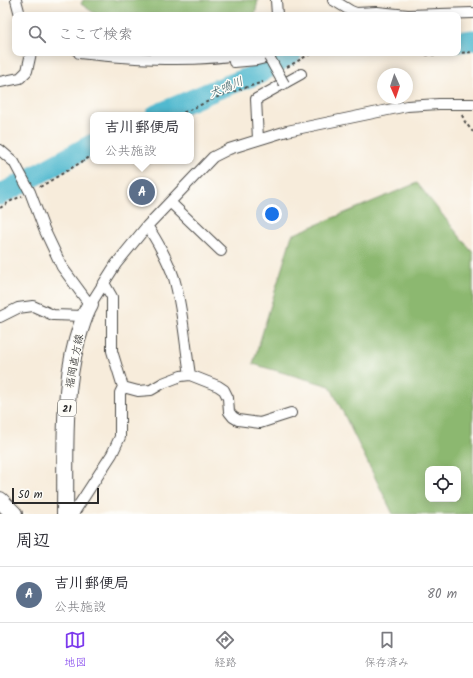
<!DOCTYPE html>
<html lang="ja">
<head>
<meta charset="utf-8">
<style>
	body { margin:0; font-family:Kalam,"Klee One",sans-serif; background:#f7f7f7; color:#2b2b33 }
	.controls { position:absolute; right:12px; bottom:12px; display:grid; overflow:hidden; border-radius:8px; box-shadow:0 2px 10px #0003 }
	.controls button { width:36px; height:36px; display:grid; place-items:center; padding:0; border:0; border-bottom:1px solid #e1e1e2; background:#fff; color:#2b2b33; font:20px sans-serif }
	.compass { position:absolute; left:377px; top:68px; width:36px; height:36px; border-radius:50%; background:#fff; box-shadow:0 2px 10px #0003; rotate:177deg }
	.scale { position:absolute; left:12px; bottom:10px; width:87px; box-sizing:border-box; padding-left:4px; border:2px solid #2b2b2b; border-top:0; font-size:11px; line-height:14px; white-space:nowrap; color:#2b2b2b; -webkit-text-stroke:3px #fdfcf7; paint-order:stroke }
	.you { position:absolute; left:272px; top:214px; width:14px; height:14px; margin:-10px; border:3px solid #fff; border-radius:50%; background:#1a73e8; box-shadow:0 0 0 6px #1a73e833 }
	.badge { display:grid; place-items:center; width:26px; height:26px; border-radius:50%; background:#7c3aed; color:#fff; font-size:13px; font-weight:700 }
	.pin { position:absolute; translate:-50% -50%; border:2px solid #fff; box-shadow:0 1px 4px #0006 }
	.popup { position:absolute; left:90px; top:112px; width:104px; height:52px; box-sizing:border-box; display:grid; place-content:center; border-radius:8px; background:#fff; filter:drop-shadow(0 1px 3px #0005); font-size:13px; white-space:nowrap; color:#7c7c81 }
	.popup b { font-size:15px; color:#2b2b33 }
	.popup::after { content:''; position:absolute; left:50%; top:100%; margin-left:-8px; border:8px solid transparent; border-top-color:#fff }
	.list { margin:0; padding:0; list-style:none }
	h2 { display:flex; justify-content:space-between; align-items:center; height:52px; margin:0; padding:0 16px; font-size:17px }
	h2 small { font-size:13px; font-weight:400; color:#7c7c81 }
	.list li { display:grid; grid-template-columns:26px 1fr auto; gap:12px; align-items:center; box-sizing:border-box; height:56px; padding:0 16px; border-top:1px solid #e1e1e2 }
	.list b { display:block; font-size:15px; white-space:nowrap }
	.list p { margin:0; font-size:13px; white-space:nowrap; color:#7c7c81 }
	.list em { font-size:13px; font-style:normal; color:#7c7c81 }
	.icon { flex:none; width:22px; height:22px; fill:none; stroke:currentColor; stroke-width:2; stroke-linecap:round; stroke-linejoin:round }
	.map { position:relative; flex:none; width:473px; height:514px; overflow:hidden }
	.search { position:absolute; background:#fff; box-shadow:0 2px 10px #0003; left:12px; right:12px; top:12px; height:44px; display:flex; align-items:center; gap:10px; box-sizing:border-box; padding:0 14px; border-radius:8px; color:#7c7c81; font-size:15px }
	.sheet { height:108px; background:#fff }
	nav { display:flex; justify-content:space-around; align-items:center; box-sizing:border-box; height:56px; border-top:1px solid #e1e1e2; background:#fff; font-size:11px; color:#7c7c81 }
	nav a { display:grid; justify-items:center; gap:2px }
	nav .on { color:#7c3aed }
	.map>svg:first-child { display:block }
	.forest { fill:#8cb86f; stroke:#5c724d; fill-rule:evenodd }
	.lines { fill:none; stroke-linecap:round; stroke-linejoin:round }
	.river { stroke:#51b9cf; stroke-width:21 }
	.street-casing { stroke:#4a4845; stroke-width:12 }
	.primary-casing { stroke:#4a4845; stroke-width:18 }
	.path { stroke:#4a4845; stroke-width:2; stroke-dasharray:3 3; stroke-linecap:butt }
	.street { stroke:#fff; stroke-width:10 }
	.primary { stroke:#fff; stroke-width:16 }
	.street-bridge-casing { stroke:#4a4845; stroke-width:12; stroke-linecap:butt }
	.street-bridge { stroke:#fff; stroke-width:10 }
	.labels { text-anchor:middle; stroke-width:3; stroke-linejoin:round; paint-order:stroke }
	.shield { fill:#fdfcf7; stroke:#6a6a68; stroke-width:1 }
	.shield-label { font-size:10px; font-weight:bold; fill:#2b2b2b }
	.street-label { font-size:11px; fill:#2b2b2b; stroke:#fdfcf7 }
	.water-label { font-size:12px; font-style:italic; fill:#385d64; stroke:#fdfcf7 }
</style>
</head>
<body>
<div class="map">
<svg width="473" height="514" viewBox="0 0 473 514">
	<rect width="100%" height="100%" fill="#fdfcf7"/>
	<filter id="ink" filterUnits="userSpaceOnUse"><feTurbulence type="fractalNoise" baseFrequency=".025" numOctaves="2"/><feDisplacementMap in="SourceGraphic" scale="8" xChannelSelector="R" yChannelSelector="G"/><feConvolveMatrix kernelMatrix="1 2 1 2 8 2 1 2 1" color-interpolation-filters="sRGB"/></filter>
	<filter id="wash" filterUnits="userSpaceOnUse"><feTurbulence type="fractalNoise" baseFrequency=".012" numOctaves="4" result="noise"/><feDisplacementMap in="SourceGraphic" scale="16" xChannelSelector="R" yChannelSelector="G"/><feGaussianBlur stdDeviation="0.9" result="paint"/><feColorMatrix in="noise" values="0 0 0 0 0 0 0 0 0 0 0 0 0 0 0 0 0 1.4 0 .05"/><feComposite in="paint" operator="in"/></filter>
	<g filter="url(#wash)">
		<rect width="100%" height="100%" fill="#f7ecdb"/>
		<path class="forest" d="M 83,0 L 258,0 L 255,15 L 97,15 L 81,4 Z
			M 417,183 L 473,253 L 473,514 L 393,514 L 330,386 L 253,364 L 292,235 ZM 428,469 L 458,469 L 458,499 L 428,499 Z"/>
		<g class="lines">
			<path class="river" d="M 458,42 L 473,40
				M 156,115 L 215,90 L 258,74 L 292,53
				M 0,195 L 93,144"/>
		</g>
	</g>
	<g filter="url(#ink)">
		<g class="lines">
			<g class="street-casing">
				<path id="street" d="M 16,0 L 20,15
					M 276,0 L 277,15
					M 333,0 L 351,11 L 356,13 L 377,12 L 408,15 L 473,13
					M 79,53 C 135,59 194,63 250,53
					M 234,62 L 257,60 L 269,57 L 270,53
					M 0,82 L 20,78 L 27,71 L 31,53
					M 258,139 L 256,99 L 301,74
					M 0,150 L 14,162 L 30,192 L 44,229 L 62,267 L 90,305 L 116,264 L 147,226 L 213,157 L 229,149 L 287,131 L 407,106 L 439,104 L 473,104
					M 170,202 L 221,251
					M 147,226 C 157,240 169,263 174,278 C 183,310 185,343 190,375
					M 0,317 L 18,308 L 33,306 L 53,315 L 84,316
					M 123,387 L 138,391 L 151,390 L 163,383 L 181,376 L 190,375 L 218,386 L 224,390 L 228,398 L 229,412 L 233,417 L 238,420 L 260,423 L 291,413
					M 73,514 L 112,454 L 120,437 L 120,393 L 123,387 L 112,351 L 112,297 L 104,283"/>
			</g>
			<g class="primary-casing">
				<path id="primary" d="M 0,500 L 14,514
					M 65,514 C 66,456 62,396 77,340 C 81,328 83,317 90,305"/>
			</g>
			<path class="path" d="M 402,53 L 429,55 L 473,52
				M 287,67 L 312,53
				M 178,115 L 220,96 L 263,82
				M 462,115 L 465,122 L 473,132
				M 40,187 L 93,155
				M 0,208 L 11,201 L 22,196"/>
			<use href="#street" class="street"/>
			<use href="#primary" class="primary"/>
			<g class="street-bridge-casing">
				<path id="street-bridge" d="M 269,57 L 284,84"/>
			</g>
			<use href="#street-bridge" class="street-bridge"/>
		</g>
	</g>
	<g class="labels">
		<rect class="shield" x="58" y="400" width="18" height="16" rx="3"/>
		<g class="shield-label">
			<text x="67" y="412">21</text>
		</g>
		<g class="street-label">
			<text transform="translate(74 361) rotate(-79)" y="4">福岡直方線</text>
		</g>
		<g class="water-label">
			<text transform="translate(226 87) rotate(-22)" y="4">犬鳴川</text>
		</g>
	</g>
</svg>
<div class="controls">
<button><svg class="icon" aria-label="locate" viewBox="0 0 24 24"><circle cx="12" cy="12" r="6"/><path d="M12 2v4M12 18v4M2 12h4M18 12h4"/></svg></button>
</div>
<svg class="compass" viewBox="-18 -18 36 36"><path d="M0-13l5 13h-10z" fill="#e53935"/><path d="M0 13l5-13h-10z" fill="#7c7c81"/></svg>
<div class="scale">50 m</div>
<div class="you"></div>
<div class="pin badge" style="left:142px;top:192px;background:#5c6f8a">A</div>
<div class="popup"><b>吉川郵便局</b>公共施設</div>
<div class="search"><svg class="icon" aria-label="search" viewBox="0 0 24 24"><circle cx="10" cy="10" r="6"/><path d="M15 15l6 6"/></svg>ここで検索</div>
</div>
<section class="sheet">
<h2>周辺<small></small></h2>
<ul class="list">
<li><span class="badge" style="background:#5c6f8a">A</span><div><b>吉川郵便局</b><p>公共施設</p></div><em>80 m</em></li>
</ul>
</section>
<nav>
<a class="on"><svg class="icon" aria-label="map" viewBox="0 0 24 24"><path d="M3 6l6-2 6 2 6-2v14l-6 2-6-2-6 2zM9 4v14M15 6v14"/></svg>地図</a>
<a><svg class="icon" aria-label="directions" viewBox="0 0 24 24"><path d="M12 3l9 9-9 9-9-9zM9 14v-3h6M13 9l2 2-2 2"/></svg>経路</a>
<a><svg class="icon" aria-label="saved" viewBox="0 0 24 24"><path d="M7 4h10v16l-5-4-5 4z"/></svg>保存済み</a>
</nav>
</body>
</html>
